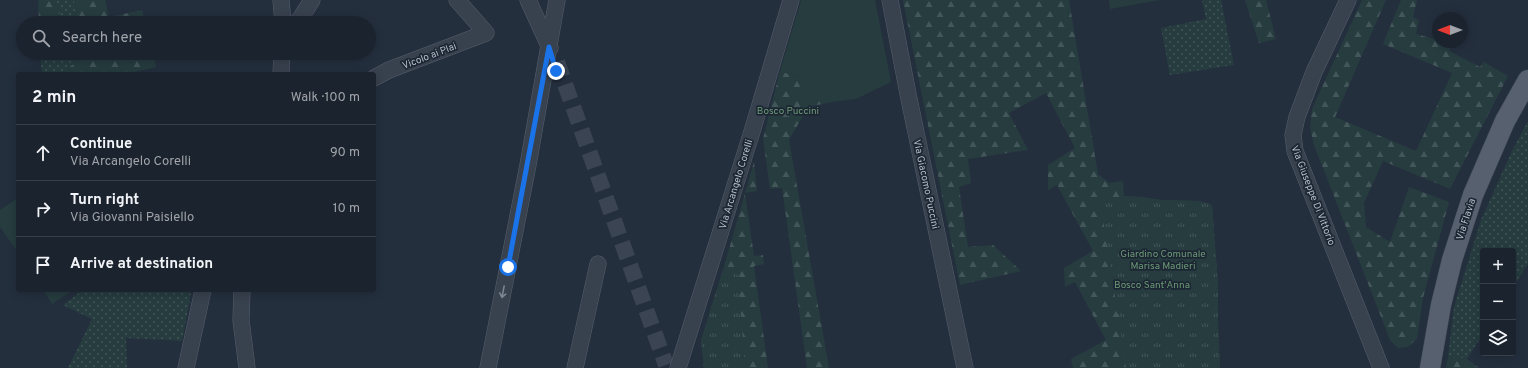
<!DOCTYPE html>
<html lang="en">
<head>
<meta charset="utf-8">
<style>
	body { margin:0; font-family:Overpass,sans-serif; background:#282f3a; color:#f1f3f6 }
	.controls { position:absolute; right:12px; bottom:12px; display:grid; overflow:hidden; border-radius:4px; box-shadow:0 2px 10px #0003 }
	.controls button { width:36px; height:36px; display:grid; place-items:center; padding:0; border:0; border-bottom:1px solid #39404a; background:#1b232e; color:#f1f3f6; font:20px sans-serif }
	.compass { position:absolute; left:1432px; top:12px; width:36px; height:36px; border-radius:50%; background:#1b232e; box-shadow:0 2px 10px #0003; rotate:270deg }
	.stop { position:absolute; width:12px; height:12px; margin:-9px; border:3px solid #1a73e8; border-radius:50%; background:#fff }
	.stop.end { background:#1a73e8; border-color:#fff; box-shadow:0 1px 4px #0008 }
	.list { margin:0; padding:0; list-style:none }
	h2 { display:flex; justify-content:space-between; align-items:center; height:52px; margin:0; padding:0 16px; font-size:17px }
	h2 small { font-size:13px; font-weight:400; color:#a0a4aa }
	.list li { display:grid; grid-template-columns:26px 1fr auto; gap:12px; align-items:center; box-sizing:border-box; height:56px; padding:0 16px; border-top:1px solid #39404a }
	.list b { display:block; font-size:15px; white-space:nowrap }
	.list p { margin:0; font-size:13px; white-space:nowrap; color:#a0a4aa }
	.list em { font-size:13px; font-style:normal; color:#a0a4aa }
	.icon { flex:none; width:22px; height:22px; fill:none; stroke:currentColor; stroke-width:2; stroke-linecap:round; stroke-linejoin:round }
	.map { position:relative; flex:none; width:1528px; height:368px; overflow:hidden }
	.search { position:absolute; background:#1b232e; box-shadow:0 2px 10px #0003; left:16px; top:16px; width:360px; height:44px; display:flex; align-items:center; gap:10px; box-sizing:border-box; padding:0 14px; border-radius:22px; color:#a0a4aa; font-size:15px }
	.panel { position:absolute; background:#1b232e; box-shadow:0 2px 10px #0003; left:16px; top:72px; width:360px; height:220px; border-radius:4px }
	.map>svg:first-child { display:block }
	.grass { fill:url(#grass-dots) }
	.forest { fill:url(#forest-firs) }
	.park { fill:url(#park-tufts) }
	.garden { fill:#263c3f }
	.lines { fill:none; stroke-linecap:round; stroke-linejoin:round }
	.minor-tunnel { stroke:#3a4453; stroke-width:16; stroke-dasharray:16 8; stroke-linecap:butt }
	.minor-casing { stroke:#565f6c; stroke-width:17 }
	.major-casing { stroke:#414a57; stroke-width:21 }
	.minor { stroke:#38414e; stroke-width:16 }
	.major { stroke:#56606e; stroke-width:20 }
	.oneway { stroke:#7c8592 }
	.route { stroke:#1a73e8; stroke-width:5 }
	.labels { text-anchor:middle; stroke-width:3.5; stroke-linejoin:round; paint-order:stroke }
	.street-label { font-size:10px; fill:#b4bcc9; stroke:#1d2633 }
	.park-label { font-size:10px; fill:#6b9a76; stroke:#1d2633 }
</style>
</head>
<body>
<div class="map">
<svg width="1528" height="368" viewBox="0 0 1528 368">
	<defs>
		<pattern id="grass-dots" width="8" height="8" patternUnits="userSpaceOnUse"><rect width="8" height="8" fill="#263c3f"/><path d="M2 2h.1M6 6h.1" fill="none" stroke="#435659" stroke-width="1.8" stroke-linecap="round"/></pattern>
		<pattern id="forest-firs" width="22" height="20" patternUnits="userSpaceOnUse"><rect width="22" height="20" fill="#263c3f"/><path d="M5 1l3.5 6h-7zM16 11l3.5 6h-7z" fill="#435659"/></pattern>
		<pattern id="park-tufts" width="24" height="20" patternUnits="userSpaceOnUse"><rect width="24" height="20" fill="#263c3f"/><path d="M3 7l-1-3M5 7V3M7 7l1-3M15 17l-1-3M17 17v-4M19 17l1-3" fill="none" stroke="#435659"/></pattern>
	</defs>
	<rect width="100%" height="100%" fill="#242f3e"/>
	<path class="grass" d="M 56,0 L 74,0 L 80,23 L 45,23 L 60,13 Z
		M 1202,0 L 1221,0 L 1234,65 L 1170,75 L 1161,28 L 1206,19 Z
		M 40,53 L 88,53 L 60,74 L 42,74 Z
		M 1528,121 L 1528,264 L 1513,287 L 1513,251 L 1483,251 L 1483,334 L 1467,359 L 1448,357 L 1454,307 L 1481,220 L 1512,151 Z
		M 83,290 L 184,290 L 191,294 L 182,341 L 126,338 L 127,368 L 68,368 L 92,319 L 63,305 Z"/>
	<path class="forest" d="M 38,0 L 56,0 L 60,13 L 45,23 L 39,23 Z
		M 74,0 L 105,0 L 109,17 L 142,10 L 145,23 L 80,23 Z
		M 903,0 L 1069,0 L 1098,174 L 1109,183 L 1123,181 L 1124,196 C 1137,197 1149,198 1162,200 C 1181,202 1191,198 1212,205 L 1218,286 L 1218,325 L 1220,368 L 1073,368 L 1071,359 L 1106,340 L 1075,282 L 1065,287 L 1064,268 L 1093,251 L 1057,185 L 1048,190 L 1048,165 L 1075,148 L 1046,93 L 1009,113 L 1028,150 L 968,159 L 971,183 L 959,187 L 968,247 L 993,245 L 1021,271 L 960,285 Z
		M 1245,0 L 1266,0 L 1276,39 L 1259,43 Z
		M 1362,0 L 1386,0 L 1335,117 L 1416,151 L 1452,73 L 1383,44 L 1401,0 L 1417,0 L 1413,17 L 1419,20 L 1416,34 L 1438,40 L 1438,42 L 1451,44 L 1449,51 L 1480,67 L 1484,62 L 1508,76 L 1450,189 L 1383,161 L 1364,203 L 1366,227 L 1390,242 L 1409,187 L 1449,202 L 1423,298 L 1417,339 L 1408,347 L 1398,348 L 1390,340 L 1314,145 L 1310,128 L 1312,109 Z
		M 88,53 L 152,53 L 156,67 L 127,74 L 60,74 Z
		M 780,71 L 798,77 L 832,98 L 832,102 L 808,107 L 789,140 L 829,368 L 807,368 L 782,188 L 770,189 L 763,139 Z
		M 754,162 L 757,191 L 745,193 L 754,256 L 763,255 L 764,264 L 754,266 L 768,368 L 704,368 L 701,340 L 723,270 Z
		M 1448,357 L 1467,359 L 1479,368 L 1446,368 Z"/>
	<path class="park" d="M 1124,196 L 1143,197 L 1163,200 L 1200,201 L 1212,205 L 1218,286 L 1218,325 L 1220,368 L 1126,368 L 1100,199 L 1123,200 Z
		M 723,270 L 738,275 L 745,368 L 704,368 L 701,340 Z"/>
	<path class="garden" d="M 801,0 L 875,0 L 891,82 L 856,99 L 832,102 L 832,98 L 803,103 L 798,77 L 780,71 Z
		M 1109,0 L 1160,0 L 1110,9 Z
		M 18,198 L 18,253 L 0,227 L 0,210 Z
		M 43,290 L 73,290 L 52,304 Z"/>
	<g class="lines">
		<path class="minor-tunnel" d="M 557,62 L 666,365"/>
		<g class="minor-casing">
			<path id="minor" d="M 281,0 L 283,23
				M 528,0 L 550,48
				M 890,0 L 908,94 L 965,368
				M 1348,0 L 1314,72 L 1297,117 L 1293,135 L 1295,151 L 1381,368
				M 296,23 L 300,19 L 312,0
				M 281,74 L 282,53
				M 374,78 L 389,70 L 486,33 L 457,0
				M 242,290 L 241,320 L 247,368
				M 186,368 L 203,290
				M 488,368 L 528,165 L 557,0
				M 575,368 L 598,264
				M 678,368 L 754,125 L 791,0"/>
		</g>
		<g class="major-casing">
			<path id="major" d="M 1430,368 L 1441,305 L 1452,260 L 1473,195 L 1505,121 L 1528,80"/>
		</g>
		<use href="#minor" class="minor"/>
		<use href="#major" class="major"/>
	</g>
	<defs><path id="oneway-shaft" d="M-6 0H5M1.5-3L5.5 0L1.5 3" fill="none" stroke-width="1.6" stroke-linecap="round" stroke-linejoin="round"/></defs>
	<use class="oneway" href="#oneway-shaft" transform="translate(503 292) rotate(101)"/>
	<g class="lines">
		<path class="route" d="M 508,267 L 549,47 L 556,71"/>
	</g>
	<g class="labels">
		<g class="street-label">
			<text transform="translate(429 55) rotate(-21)" y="4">Vicolo ai Plai</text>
			<text transform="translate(735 184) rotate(-73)" y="4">Via Arcangelo Corelli</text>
			<text transform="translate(927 184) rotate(78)" y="4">Via Giacomo Puccini</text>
			<text transform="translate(1314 195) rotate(69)" y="4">Via Giuseppe Di Vittorio</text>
			<text transform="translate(1465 219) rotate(-72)" y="4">Via Flavia</text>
		</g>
		<g class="park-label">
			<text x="788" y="114">Bosco Puccini</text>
			<text x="1163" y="257">Giardino Comunale<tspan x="1163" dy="12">Marisa Madieri</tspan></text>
			<text x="1152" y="288">Bosco Sant'Anna</text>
		</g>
	</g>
</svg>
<div class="controls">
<button>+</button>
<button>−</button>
<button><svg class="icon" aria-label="layers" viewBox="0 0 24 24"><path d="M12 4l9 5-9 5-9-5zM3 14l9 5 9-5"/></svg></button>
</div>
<svg class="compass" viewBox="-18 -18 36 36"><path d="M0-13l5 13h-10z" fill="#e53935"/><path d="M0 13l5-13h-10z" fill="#a0a4aa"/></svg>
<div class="stop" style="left:508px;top:267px"></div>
<div class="stop end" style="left:556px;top:71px"></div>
<div class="search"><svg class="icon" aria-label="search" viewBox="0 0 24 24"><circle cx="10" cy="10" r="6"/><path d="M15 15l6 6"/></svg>Search here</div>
<section class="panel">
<h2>2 min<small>Walk · 100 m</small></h2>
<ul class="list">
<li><svg class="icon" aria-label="ahead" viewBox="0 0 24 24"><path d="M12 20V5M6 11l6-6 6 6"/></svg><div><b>Continue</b><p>Via Arcangelo Corelli</p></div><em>90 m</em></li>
<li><svg class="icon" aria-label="right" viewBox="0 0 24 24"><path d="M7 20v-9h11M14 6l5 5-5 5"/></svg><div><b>Turn right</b><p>Via Giovanni Paisiello</p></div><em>10 m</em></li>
<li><svg class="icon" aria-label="arrive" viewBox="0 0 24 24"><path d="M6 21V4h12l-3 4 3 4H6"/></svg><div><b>Arrive at destination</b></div></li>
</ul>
</section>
</div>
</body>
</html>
